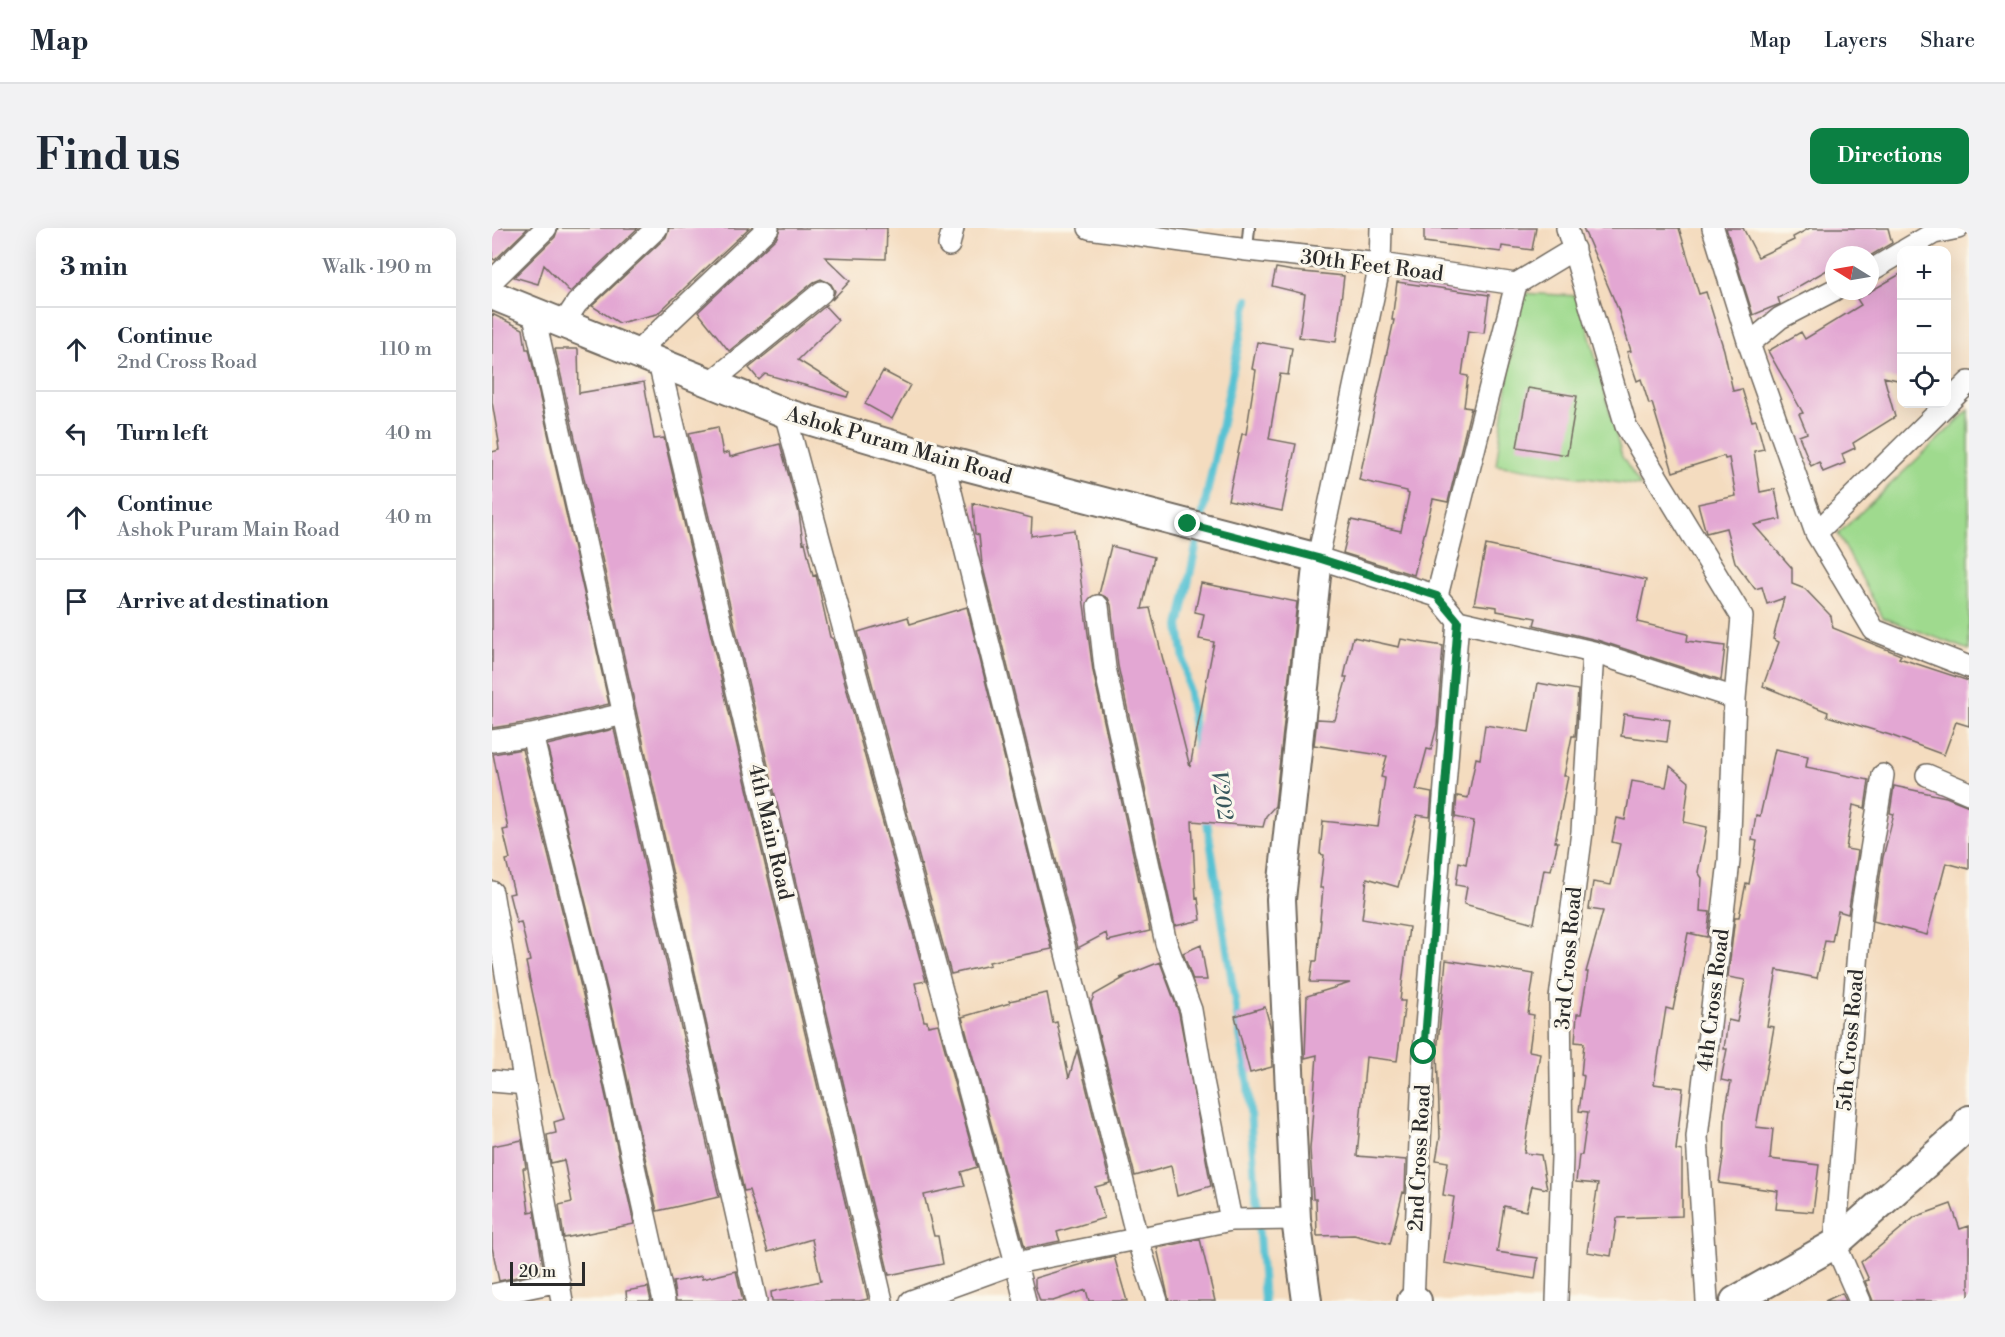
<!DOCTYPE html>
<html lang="en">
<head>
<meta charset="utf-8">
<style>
	body { margin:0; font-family:"Libre Bodoni",serif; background:#f2f2f3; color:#1f2937 }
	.controls { position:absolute; right:18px; top:18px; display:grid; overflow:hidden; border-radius:12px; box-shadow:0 6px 24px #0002 }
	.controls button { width:54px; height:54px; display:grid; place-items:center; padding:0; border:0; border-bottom:2px solid #e0e1e3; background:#fff; color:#1f2937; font:30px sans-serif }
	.compass { position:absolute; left:1333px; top:18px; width:54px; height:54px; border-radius:50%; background:#fff; box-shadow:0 6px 24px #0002; rotate:281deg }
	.scale { position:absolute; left:18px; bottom:15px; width:75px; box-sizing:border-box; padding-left:6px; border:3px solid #2b2b2b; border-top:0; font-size:16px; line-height:21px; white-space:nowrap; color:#2b2b2b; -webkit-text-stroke:4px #fbf7ec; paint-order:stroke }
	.stop { position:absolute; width:18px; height:18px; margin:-14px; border:4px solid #0b8043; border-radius:50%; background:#fff }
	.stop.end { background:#0b8043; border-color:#fff; box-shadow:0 2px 6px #0008 }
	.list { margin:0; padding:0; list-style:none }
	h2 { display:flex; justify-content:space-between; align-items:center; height:78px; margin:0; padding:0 24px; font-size:26px }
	h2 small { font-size:20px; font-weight:400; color:#747a83 }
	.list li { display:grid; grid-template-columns:39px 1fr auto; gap:18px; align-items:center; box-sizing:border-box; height:84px; padding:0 24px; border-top:2px solid #e0e1e3 }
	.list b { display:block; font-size:22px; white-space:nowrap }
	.list p { margin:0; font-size:20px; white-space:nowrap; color:#747a83 }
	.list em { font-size:20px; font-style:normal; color:#747a83 }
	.icon { flex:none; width:33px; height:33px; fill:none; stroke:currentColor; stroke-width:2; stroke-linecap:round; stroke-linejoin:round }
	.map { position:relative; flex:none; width:1477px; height:1073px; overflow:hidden; border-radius:12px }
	header { display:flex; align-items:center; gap:36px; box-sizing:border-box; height:84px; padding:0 30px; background:#fff; border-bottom:2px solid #e0e1e3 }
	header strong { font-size:28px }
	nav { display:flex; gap:33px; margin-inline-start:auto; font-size:21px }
	.intro { display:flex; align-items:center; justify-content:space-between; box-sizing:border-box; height:144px; padding:0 36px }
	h1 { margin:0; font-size:42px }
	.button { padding:15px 27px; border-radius:12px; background:#0b8043; color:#fff; font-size:21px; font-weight:700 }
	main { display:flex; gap:36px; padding:0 36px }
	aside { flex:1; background:#fff; border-radius:12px; box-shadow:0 6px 24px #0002 }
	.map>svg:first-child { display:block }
	.green { fill:#9fda8e; stroke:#65825c; stroke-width:1.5 }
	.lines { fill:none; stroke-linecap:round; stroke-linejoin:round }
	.stream { stroke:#58c2d3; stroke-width:8 }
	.building { fill:#e3a7d3 }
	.lane-casing { stroke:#71695f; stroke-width:14 }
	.street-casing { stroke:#71695f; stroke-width:24 }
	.secondary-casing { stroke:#71695f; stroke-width:32 }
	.lane { stroke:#fff; stroke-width:10 }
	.street { stroke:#fff; stroke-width:21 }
	.secondary { stroke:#fff; stroke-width:28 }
	.route { stroke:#0b8043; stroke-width:8 }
	.labels { text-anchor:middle; stroke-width:6; stroke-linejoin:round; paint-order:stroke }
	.street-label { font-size:21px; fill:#2b2b2b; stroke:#fbf7ec }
	.water-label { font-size:22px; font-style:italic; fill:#38585d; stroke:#fbf7ec }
</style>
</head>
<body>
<header>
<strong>Map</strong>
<nav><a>Map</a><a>Layers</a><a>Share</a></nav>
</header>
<div class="intro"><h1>Find us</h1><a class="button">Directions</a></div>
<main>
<aside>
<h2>3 min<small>Walk · 190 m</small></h2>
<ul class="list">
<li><svg class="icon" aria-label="ahead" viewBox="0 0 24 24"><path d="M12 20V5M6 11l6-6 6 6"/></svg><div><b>Continue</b><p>2nd Cross Road</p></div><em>110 m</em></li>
<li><svg class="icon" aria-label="left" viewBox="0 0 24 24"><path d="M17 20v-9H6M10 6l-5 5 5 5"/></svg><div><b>Turn left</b></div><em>40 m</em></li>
<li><svg class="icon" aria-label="ahead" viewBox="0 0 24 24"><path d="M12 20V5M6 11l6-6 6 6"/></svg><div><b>Continue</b><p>Ashok Puram Main Road</p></div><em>40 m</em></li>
<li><svg class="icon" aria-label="arrive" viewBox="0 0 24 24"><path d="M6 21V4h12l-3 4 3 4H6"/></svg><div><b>Arrive at destination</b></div></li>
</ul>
</aside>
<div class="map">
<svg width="1477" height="1073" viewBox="0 0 1477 1073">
	<rect width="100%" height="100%" fill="#fbf7ec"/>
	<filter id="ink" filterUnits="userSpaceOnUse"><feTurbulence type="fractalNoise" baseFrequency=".0167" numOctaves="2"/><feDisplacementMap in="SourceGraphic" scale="12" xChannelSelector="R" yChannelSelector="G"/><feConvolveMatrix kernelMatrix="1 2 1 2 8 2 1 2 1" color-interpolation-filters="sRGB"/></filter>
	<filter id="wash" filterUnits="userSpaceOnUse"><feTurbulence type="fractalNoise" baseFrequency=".008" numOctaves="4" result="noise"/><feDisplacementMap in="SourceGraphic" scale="24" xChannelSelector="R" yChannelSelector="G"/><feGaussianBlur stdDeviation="1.35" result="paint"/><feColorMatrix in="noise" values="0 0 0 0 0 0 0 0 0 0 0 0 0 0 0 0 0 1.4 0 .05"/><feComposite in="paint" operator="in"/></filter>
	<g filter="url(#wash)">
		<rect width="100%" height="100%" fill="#f4dcbf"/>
		<path class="green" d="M 1028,65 L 1087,68 L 1130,229 L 1149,258 L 1004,237 Z
			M 1477,182 L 1477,422 L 1391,390 L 1346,306 Z"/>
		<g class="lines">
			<path class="stream" d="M 709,294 L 756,72
				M 705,521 L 687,398 L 707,305
				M 714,587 L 756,857 L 772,1073"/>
		</g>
		<g id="blocks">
			<path class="building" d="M 0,0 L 36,0 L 3,32 L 0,30 Z
				M 66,0 L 146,0 L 78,64 L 52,37 L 46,56 L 22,49 L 63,9 Z
				M 177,0 L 257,0 L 165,86 L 127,95 L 100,78 L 174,9 Z
				M 288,0 L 395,0 L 394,31 L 333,29 L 358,53 L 340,72 L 343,63 L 339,56 L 329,51 L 322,54 L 237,123 L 206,84 L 285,9 Z
				M 932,0 L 1044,0 L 1040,22 L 1010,18 L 1009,24 L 932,14 Z
				M 1091,0 L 1187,0 L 1207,66 L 1214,64 L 1232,122 L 1241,163 L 1250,161 L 1260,193 L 1264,192 L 1272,221 L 1262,223 L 1268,264 L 1283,261 L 1289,291 L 1262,297 L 1300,340 L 1300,356 L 1313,361 L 1339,388 L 1341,400 L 1409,427 L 1407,430 L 1477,453 L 1477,498 L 1464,494 L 1452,527 L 1398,507 L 1335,488 L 1336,484 L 1271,458 L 1287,414 L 1281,411 L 1292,370 L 1275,376 L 1270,359 L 1263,361 L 1243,334 L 1234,300 L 1214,305 L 1206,276 L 1244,268 L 1237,230 L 1233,231 L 1232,228 L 1181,244 L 1160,175 L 1157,176 L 1149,151 L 1145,153 L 1135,124 L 1139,123 L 1126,81 Z
				M 1234,0 L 1251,0 L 1266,29 L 1302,12 L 1301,9 L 1318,0 L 1396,0 L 1400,15 L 1378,28 L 1342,27 L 1342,38 L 1286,70 L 1288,76 L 1261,87 Z
				M 784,40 L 801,43 L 852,48 L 844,114 L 807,109 L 813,66 L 780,58 Z
				M 1410,45 L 1410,153 L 1392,149 L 1403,189 L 1361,215 L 1363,220 L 1350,226 L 1353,235 L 1331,244 L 1327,234 L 1319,238 L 1307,208 L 1315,205 L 1307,186 L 1311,185 L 1276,123 L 1309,104 L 1313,111 L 1369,77 L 1365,71 Z
				M 905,54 L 997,67 L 992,105 L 976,103 L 970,147 L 976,148 L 972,179 L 979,180 L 956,274 L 941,271 L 922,347 L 851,325 L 859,292 L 909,303 L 917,266 L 915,265 L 915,263 L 867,252 L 902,92 L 900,92 Z
				M 336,76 L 333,78 L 346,92 L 306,132 L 357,164 L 355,169 L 273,146 L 267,152 L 257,140 Z
				M 0,86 L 31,101 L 34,121 L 37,121 L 117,476 L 38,494 L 0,500 L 0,224 L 7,222 L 6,214 L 7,214 L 0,174 Z
				M 765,114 L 800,120 L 796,147 L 788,146 L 777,211 L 804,216 L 790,283 L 736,272 L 750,206 L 754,206 L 764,142 L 760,141 Z
				M 63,121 L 86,121 L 87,165 L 152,154 L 162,211 L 172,210 L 376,1071 L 367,1073 L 280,1073 L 279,1064 L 329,1053 L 320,1011 L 276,1024 L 257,962 L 252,963 Z
				M 391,143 L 418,157 L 400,191 L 373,176 Z
				M 1036,160 L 1085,168 L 1075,227 L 1025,219 Z
				M 226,199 L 231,226 L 237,224 L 238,229 L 288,216 L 307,285 L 311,315 L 313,314 L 321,348 L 324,347 L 338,409 L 341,411 L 434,753 L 423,755 L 432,793 L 435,793 L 436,798 L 446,796 L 485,939 L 469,944 L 473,958 L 432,967 L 442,1008 L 446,1008 L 451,1036 L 397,1047 L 197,205 Z
				M 481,275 L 540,290 L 539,308 L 582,302 L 601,443 L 658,703 L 616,713 L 614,705 L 586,720 L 490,336 L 487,307 L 483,306 Z
				M 994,317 L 1154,352 L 1145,394 L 1196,406 L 1195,413 L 1233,418 L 1229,452 L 1105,412 L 1042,397 L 1044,390 L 1005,383 L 1005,379 L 982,376 Z
				M 619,318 L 662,329 L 650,381 L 658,380 L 698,539 L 722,414 L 707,411 L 712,386 L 703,384 L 709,355 L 805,374 L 783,578 L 774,588 L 771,599 L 700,593 L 704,671 L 706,670 L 709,692 L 683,698 L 626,438 L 619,377 L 616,370 L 607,366 Z
				M 475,379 L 560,721 L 497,734 L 498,737 L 459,746 L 366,404 L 416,389 L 418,396 Z
				M 861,409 L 907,419 L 909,411 L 951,418 L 945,498 L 939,522 L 935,521 L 924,562 L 940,565 L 938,589 L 925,587 L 906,659 L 875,650 L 870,691 L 917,699 L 908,773 L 913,773 L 905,833 L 874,829 L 865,928 L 914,932 L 913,965 L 911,964 L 898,1016 L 862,1007 L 825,1008 L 824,971 L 821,971 L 818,921 L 825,827 L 813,830 L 815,768 L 858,755 L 818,754 L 821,733 L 825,733 L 829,692 L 828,692 L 831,660 L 828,660 L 832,627 L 828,626 L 831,593 L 886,599 L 893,550 L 889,549 L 895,528 L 822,517 L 825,491 L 843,492 L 855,449 L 852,449 Z
				M 1046,455 L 1086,462 L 1083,508 L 1080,508 L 1072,548 L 1076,548 L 1063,614 L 1066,614 L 1059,642 L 1052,641 L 1042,695 L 972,676 L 975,659 L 964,657 L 967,634 L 974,636 L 982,593 L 963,589 L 965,568 L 976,570 L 984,530 L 988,531 L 993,497 L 1037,504 Z
				M 1132,486 L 1178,492 L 1175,514 L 1129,508 Z
				M 122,501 L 227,969 L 165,983 L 118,773 L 55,517 Z
				M 30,521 L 94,779 L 142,996 L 72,1010 L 67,977 L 80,974 L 72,932 L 59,935 L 55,907 L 64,905 L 62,894 L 72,891 L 61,853 L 59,853 L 34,734 L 38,733 L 29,694 L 25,695 L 23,690 L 17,666 L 22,665 L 14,632 L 18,631 L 11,602 L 16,601 L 1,526 Z
				M 1283,521 L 1316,528 L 1314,539 L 1377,552 L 1373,580 L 1361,577 L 1354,621 L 1366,623 L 1356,686 L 1346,683 L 1340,714 L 1333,713 L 1325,750 L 1285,742 L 1275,798 L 1282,799 L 1264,899 L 1281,901 L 1278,931 L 1327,937 L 1321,984 L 1284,981 L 1286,963 L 1227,955 L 1232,923 L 1233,885 L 1239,854 L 1229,852 L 1235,821 L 1232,821 L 1236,792 L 1245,794 L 1253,752 L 1236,749 L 1243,689 L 1247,689 L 1254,655 L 1257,656 L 1265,613 L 1260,612 L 1264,587 L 1268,588 Z
				M 1178,538 L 1197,554 L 1192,594 L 1215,599 L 1206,644 L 1210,650 L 1208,683 L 1218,684 L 1215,709 L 1196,705 L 1181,782 L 1174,780 L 1162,856 L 1191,860 L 1184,922 L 1190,923 L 1190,988 L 1125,990 L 1119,1028 L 1095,1024 L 1106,956 L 1084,954 L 1087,927 L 1090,927 L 1096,884 L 1087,883 L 1092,848 L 1089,847 L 1092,815 L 1083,814 L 1085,786 L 1089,786 L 1096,744 L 1094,744 L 1111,683 L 1097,681 L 1101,654 L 1119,657 L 1128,616 L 1120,614 L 1125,590 L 1133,592 L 1140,553 L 1174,559 Z
				M 1402,558 L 1454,569 L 1477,578 L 1477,641 L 1454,635 L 1435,707 L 1381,693 L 1391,629 L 1402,586 L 1398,585 Z
				M 709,717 L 715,752 L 701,752 L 691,725 Z
				M 954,732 L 1042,746 L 1036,786 L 1042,787 L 1037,823 L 1048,825 L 1032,925 L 1049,927 L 1055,961 L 1040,958 L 1034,983 L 1012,978 L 1005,1024 L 1046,1030 L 1043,1051 L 952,1035 L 962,969 L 951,967 L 956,934 L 944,932 L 948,909 L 945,825 Z
				M 668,734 L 687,785 L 719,958 L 685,968 L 679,938 L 643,948 L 599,775 L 602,767 L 632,750 L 628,750 Z
				M 555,765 L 561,795 L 565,794 L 577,850 L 585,822 L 618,955 L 603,959 L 612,990 L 565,1004 L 568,1013 L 533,1020 L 470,789 L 518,775 L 517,773 Z
				M 773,779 L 778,797 L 780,839 L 758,845 L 743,788 Z
				M 30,912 L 34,940 L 31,940 L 37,984 L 42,983 L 51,1038 L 47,1039 L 48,1044 L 7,1053 L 0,1019 L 0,918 Z
				M 1459,976 L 1468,1001 L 1477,998 L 1477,1073 L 1381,1073 L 1373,1053 L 1377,1052 L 1369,1034 L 1423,989 Z
				M 708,1011 L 723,1073 L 677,1073 L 665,1020 Z
				M 622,1028 L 635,1073 L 597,1073 L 594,1062 L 561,1073 L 548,1073 L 543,1058 L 543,1050 L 600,1033 Z
				M 244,1043 L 251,1073 L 184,1073 L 181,1054 L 210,1048 L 210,1051 Z
				M 156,1059 L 159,1073 L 135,1073 L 134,1063 Z
				M 1350,1065 L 1354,1073 L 1333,1073 Z"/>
		</g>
	</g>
	<g filter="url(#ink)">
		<use href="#blocks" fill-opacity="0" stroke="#71695f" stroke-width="1.5"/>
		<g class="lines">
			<g class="lane-casing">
				<path id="lane" d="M 755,22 L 757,0"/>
			</g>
			<g class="street-casing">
				<path id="street" d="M 597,0 L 755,22 L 888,36 L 1024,56 L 1082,21
					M 889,0 L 888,36 L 826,330 L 945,368 L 966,393 L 1101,424 L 1243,470 L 1250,389 L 1134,198 L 1075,0
					M 1221,0 L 1257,116 L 1324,305 L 1382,402 L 1477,439
					M 457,17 L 461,0
					M 1413,22 L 1442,5 L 1466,0
					M 1378,43 L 1410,24
					M 0,53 L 54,0
					M 41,83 L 264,1073
					M 71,96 L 85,75 L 165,0
					M 1257,116 L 1288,90 L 1342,62
					M 143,126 L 276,0
					M 167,135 L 390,1073
					M 218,155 L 330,64
					M 293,185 L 524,1035 L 533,1073
					M 451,232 L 645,1010 L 665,1073
					M 1324,305 L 1477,154
					M 945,368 L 1024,56
					M 606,378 L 613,440 L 674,715 L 699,782 L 711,853 L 739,992
					M 40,507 L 132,486
					M 0,513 L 40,507 L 106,776 L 172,1073
					M 1435,547 L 1477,565
					M 0,664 L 70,1073
					M 0,853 L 33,856
					M 0,1067 L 67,1053
					M 419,1073 L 524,1035 L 739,992 L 804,991
					M 921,1073 L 932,824 L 966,393
					M 1065,1073 L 1070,929 L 1068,770 L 1090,604 L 1101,424
					M 1215,1073 L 1205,909 L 1237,633 L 1243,470
					M 1368,1073 L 1343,1016 L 1369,685 L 1391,547"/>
			</g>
			<g class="secondary-casing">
				<path id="secondary" d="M 0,67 L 293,185 L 451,232 L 826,330 L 789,671 L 804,991 L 815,1073
					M 920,1073 L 925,1073
					M 1243,1073 L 1343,1016 L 1473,901 L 1477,892"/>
			</g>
			<use href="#lane" class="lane"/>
			<use href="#street" class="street"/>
			<use href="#secondary" class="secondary"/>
		</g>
	</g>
	<g class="lines" filter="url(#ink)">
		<path class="route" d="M 696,296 L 826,330 L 945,368 L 966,393 L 932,824"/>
	</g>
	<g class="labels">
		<g class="street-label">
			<text transform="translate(880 37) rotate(7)" y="7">30th Feet Road</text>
			<text transform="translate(407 217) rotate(16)" y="7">Ashok Puram Main Road</text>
			<text transform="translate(279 604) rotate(77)" y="7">4th Main Road</text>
			<text transform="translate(1076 730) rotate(-85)" y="7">3rd Cross Road</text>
			<text transform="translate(1221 772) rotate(-83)" y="7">4th Cross Road</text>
			<text transform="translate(1358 812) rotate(-85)" y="7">5th Cross Road</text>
			<text transform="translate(927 930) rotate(-87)" y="7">2nd Cross Road</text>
		</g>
		<g class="water-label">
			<text transform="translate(731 567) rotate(81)" y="8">V202</text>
		</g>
	</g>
</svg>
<div class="controls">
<button>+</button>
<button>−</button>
<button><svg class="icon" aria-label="locate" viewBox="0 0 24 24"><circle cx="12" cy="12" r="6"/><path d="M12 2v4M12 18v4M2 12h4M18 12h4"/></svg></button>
</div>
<svg class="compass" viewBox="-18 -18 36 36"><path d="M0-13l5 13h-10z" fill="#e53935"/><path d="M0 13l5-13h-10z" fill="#747a83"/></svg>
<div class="scale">20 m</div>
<div class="stop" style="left:932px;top:824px"></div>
<div class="stop end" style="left:696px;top:296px"></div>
</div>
</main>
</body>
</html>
